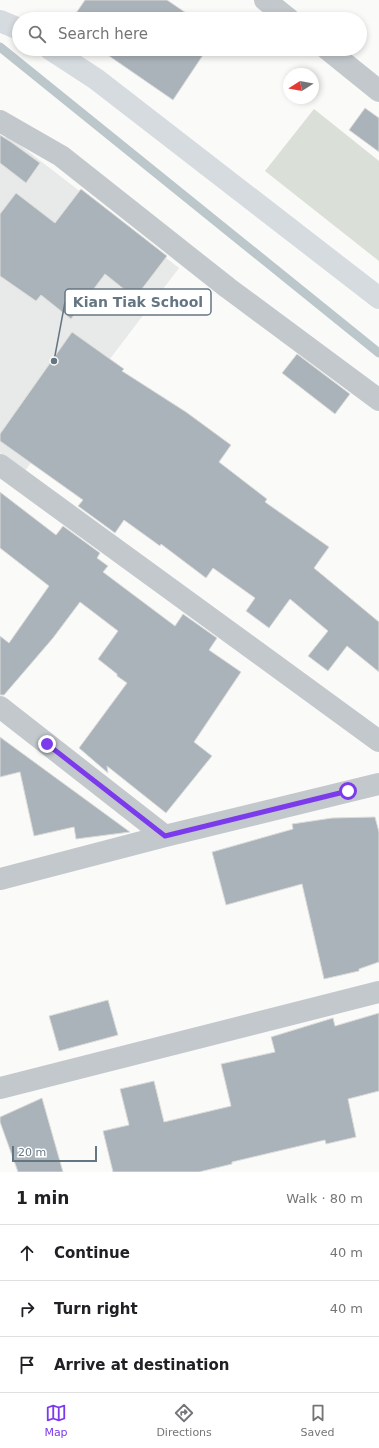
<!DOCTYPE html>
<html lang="en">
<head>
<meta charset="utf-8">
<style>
	body { margin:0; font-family:"DejaVu Sans",sans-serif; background:#f6f6f6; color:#202124 }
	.compass { position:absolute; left:283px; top:68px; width:36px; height:36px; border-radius:50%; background:#fff; box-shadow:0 2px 6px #0003; rotate:259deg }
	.scale { position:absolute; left:12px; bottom:10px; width:85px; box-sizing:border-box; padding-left:4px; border:2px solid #657683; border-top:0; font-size:11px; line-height:14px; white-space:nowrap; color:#657683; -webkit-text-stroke:3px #fff; paint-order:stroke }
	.stop { position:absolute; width:12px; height:12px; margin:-9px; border:3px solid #7c3aed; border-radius:50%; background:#fff }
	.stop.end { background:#7c3aed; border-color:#fff; box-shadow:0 1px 4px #0008 }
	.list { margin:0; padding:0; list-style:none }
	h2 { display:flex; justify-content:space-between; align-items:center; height:52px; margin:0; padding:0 16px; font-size:17px }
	h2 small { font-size:13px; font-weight:400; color:#757577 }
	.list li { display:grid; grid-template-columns:26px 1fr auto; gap:12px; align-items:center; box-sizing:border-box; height:56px; padding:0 16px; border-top:1px solid #e0e0e0 }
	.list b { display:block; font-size:15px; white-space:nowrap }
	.list em { font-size:13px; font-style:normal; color:#757577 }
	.icon { flex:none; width:22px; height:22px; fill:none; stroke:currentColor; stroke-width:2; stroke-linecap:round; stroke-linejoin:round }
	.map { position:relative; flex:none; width:379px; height:1172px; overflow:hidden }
	.search { position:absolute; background:#fff; box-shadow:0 2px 6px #0003; left:12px; right:12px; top:12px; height:44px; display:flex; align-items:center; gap:10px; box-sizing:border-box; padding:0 14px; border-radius:22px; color:#757577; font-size:15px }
	.sheet { height:220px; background:#fff }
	nav { display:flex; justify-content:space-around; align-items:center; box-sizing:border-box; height:56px; border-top:1px solid #e0e0e0; background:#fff; font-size:11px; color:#757577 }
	nav a { display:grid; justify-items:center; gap:2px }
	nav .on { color:#7c3aed }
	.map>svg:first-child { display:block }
	.built { fill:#e8e9e9 }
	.green { fill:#dadfd7 }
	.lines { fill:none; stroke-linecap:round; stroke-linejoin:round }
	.stream { stroke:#bbc7cb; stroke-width:9 }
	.building { fill:#aab3b9; stroke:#dcdcda }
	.street { stroke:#c3c8cc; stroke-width:22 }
	.secondary { stroke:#d6dbdf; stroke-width:22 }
	.route { stroke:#7c3aed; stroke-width:5 }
	.leader { fill:none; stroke:#657683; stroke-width:1.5 }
	.callout-dot { fill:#657683; stroke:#fff; stroke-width:1.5 }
	.callout { fill:#fff; stroke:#657683; stroke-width:1.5 }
	.callout-label { font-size:14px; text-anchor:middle; font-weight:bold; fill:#657683 }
</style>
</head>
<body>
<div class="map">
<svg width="379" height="1172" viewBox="0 0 379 1172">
	<rect width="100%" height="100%" fill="#fafaf8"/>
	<path class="built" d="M 7,135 L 179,268 L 24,472 L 0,453 L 0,144 Z"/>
	<path class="green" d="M 314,109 L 379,161 L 379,261 L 265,171 Z"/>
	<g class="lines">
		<path class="stream" d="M 0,47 L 379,353"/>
	</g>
	<path class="building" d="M 85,0 L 167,0 L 195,19 L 72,19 Z
		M 99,49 L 207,49 L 173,100 Z
		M 365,108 L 379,118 L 379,152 L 349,130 Z
		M 0,135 L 11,142 L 40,163 L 26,183 L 0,163 Z
		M 81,189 L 167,256 L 135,298 L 105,274 L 71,319 L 41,295 L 36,301 L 0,276 L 0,214 L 16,193 L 55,223 Z
		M 72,332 L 124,369 L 122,371 L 186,412 L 231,445 L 219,462 L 267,499 L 265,502 L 329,547 L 314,568 L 379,622 L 379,672 L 347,646 L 328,671 L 308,656 L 328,631 L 290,599 L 269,628 L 246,611 L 255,598 L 213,568 L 206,578 L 161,544 L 160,546 L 124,520 L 115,533 L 78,506 L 83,500 L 0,441 L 0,434 Z
		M 297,354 L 350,394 L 335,414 L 282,373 Z
		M 0,492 L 56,535 L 63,526 L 100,553 L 97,558 L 108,566 L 103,572 L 175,626 L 183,614 L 217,638 L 209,650 L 241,672 L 194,742 L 212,756 L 166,813 L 107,766 L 108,773 L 79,748 L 127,683 L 117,676 L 117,674 L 98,659 L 118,631 L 80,602 L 53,638 L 4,695 L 0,695 L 0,636 L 9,643 L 49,586 L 0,548 Z
		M 0,737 L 15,748 L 130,832 L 76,839 L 74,827 L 34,836 L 20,772 L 0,777 Z
		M 375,817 L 379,832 L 379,962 L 359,969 L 359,971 L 324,979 L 302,884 L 226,905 L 212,852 L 293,829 L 292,824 L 332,818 Z
		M 108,1000 L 118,1035 L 59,1051 L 49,1016 Z
		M 379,1013 L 379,1091 L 348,1099 L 356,1137 L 326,1144 L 325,1140 L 232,1162 L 232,1164 L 199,1172 L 113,1172 L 103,1131 L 129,1125 L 120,1089 L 154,1081 L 164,1122 L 231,1106 L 221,1064 L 275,1052 L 271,1037 L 333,1018 L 335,1026 Z
		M 42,1098 L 63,1172 L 18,1172 L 0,1122 L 0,1117 Z"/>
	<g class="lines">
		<path class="street" d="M 265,0 L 289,19
			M 327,49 L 379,91
			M 0,121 L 61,156 L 228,288 L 379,400
			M 0,465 L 379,741
			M 0,707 L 165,836
			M 0,879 L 165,836 L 379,784
			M 0,1088 L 379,992"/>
		<path class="secondary" d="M 0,21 L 19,29
			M 50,49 L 96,79 L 379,298"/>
	</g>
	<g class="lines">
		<path class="route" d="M 47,744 L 165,836 L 348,791"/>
	</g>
	<path class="leader" d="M54 361L65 302"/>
	<circle class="callout-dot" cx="54" cy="361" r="4"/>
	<rect class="callout" x="65" y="289" width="146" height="26" rx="4"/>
	<g class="callout-label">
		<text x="138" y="307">Kian Tiak School</text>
	</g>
</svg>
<svg class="compass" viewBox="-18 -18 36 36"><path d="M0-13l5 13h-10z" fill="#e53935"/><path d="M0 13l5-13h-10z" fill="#757577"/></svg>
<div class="scale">20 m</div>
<div class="stop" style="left:348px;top:791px"></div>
<div class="stop end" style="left:47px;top:744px"></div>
<div class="search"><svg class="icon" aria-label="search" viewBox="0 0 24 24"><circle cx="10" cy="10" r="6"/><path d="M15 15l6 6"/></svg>Search here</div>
</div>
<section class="sheet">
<h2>1 min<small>Walk · 80 m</small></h2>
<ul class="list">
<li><svg class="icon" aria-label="ahead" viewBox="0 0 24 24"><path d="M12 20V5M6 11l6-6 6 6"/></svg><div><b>Continue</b></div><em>40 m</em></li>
<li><svg class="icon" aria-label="right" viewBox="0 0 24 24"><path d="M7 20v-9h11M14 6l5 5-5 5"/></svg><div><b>Turn right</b></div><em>40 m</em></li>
<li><svg class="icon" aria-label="arrive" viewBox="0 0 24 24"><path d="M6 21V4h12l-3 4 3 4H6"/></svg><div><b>Arrive at destination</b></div></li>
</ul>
</section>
<nav>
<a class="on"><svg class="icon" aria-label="map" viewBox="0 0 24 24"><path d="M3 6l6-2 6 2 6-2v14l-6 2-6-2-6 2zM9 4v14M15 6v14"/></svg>Map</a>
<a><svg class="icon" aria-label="directions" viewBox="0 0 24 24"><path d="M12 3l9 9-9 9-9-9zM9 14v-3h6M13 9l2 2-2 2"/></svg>Directions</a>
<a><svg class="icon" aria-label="saved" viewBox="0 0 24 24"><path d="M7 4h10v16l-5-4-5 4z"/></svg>Saved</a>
</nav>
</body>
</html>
